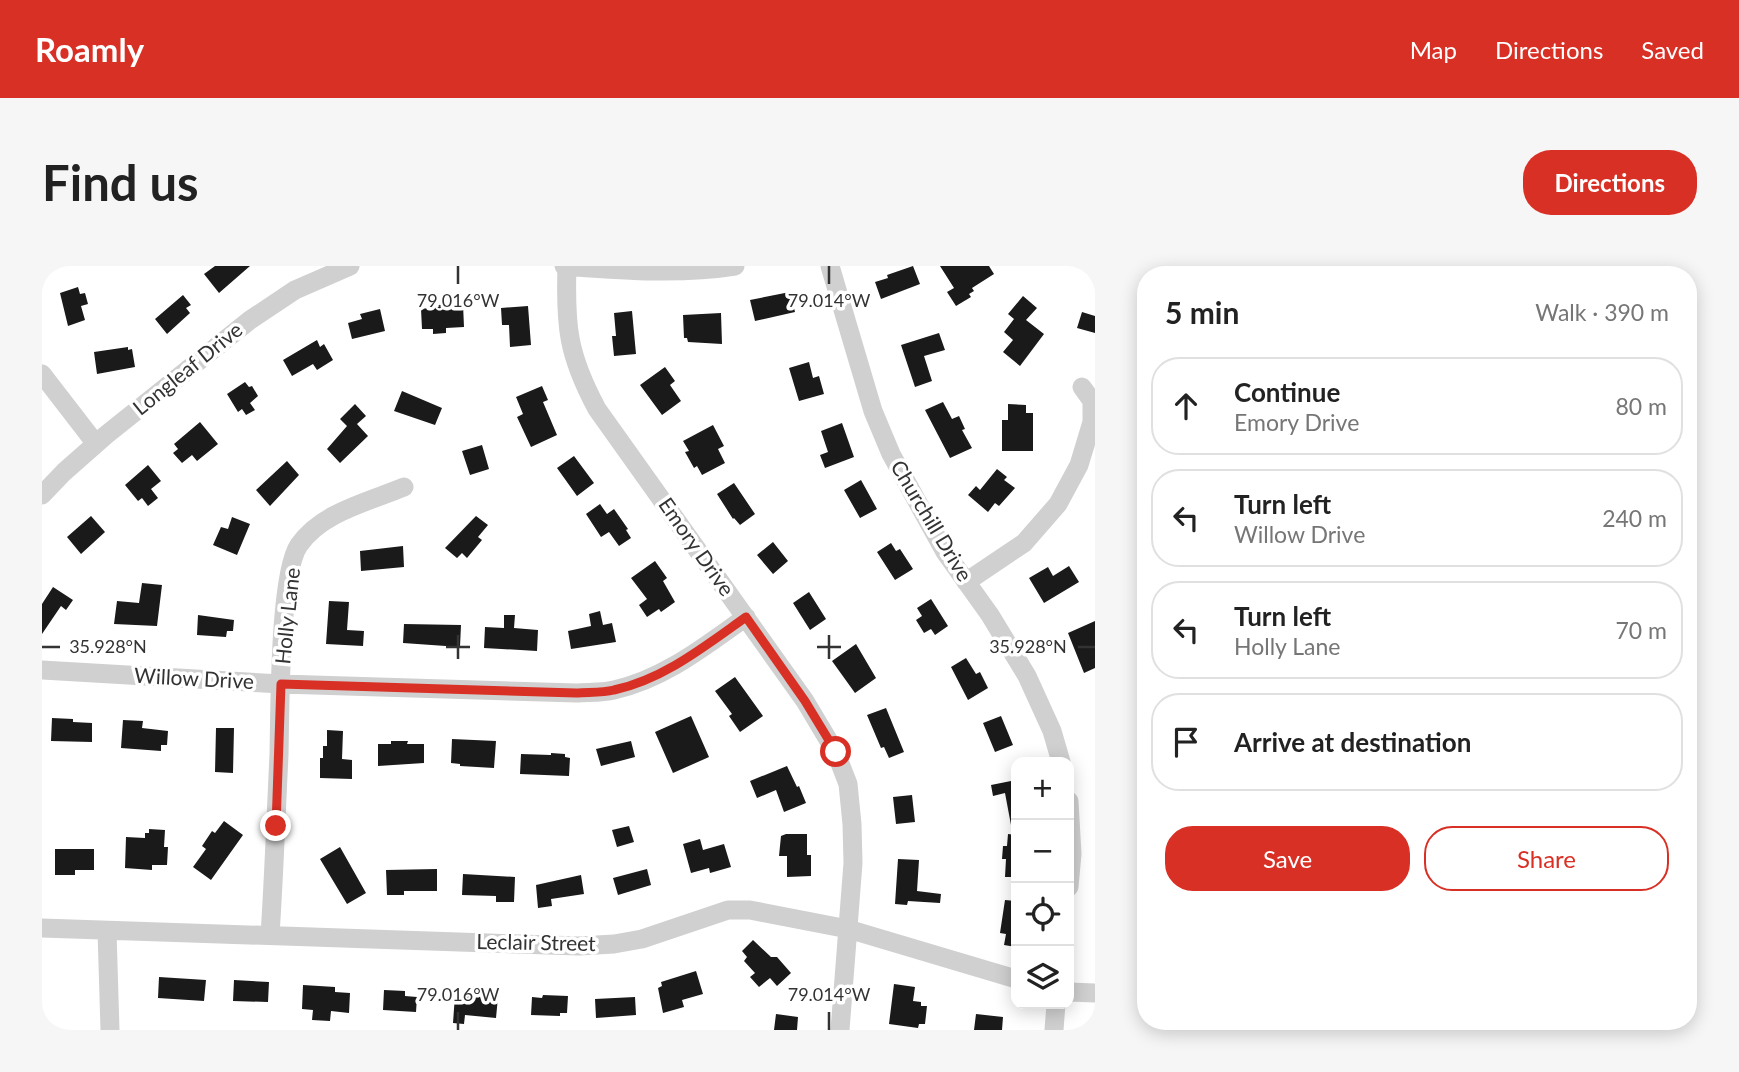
<!DOCTYPE html>
<html lang="en">
<head>
<meta charset="utf-8">
<style>
	body { margin:0; font-family:Lato,sans-serif; background:#f6f6f6; color:#222 }
	.controls { position:absolute; right:21px; bottom:21px; display:grid; overflow:hidden; border-radius:14px; box-shadow:0 4px 18px #0003 }
	.controls button { width:63px; height:63px; display:grid; place-items:center; padding:0; border:0; border-bottom:2px solid #e0e0e0; background:#fff; color:#222; font:35px sans-serif }
	.stop { position:absolute; width:21px; height:21px; margin:-16px; border:5px solid #d93025; border-radius:50%; background:#fff }
	.stop.end { background:#d93025; border-color:#fff; box-shadow:0 2px 7px #0008 }
	.list { margin:0; padding:0; list-style:none }
	h2 { display:flex; justify-content:space-between; align-items:center; height:91px; margin:0; padding:0 28px; font-size:30px }
	h2 small { font-size:23px; font-weight:400; color:#767676 }
	.list li { display:grid; grid-template-columns:46px 1fr auto; gap:21px; align-items:center; box-sizing:border-box; height:98px; margin:0 14px 14px; padding:0 14px; border:2px solid #e0e0e0; border-radius:28px }
	.list b { display:block; font-size:26px; white-space:nowrap }
	.list p { margin:0; font-size:23px; white-space:nowrap; color:#767676 }
	.list em { font-size:23px; font-style:normal; color:#767676 }
	.actions { display:flex; gap:14px; padding:21px 28px }
	.actions a { flex:1; padding:16px 0; border:2px solid #d93025; border-radius:28px; text-align:center; font-size:24px; color:#d93025 }
	.actions .main { background:#d93025; color:#fff }
	.icon { flex:none; width:38px; height:38px; fill:none; stroke:currentColor; stroke-width:2; stroke-linecap:round; stroke-linejoin:round }
	.map { position:relative; flex:none; width:1053px; height:764px; overflow:hidden; border-radius:28px }
	header { display:flex; align-items:center; gap:42px; box-sizing:border-box; height:98px; padding:0 35px; background:#d93025; color:#fff }
	header strong { font-size:33px }
	nav { display:flex; gap:38px; margin-inline-start:auto; font-size:24px }
	.intro { display:flex; align-items:center; justify-content:space-between; box-sizing:border-box; height:168px; padding:0 42px }
	h1 { margin:0; font-size:49px }
	.button { padding:18px 32px; border-radius:28px; background:#d93025; color:#fff; font-size:24px; font-weight:700 }
	main { display:flex; gap:42px; padding:0 42px }
	aside { flex:1; background:#fff; border-radius:28px; box-shadow:0 4px 18px #0003 }
	.map>svg:first-child { display:block }
	.building { fill:#1a1a1a }
	.lines { fill:none; stroke-linecap:round; stroke-linejoin:round }
	.minor { stroke:#d0d0d0; stroke-width:19 }
	.route { stroke:#d93025; stroke-width:9 }
	.ticks { fill:none; stroke:#333; stroke-width:2.5 }
	.labels { text-anchor:middle; stroke-width:7; stroke-linejoin:round; paint-order:stroke }
	.street-label { font-size:21px; fill:#333; stroke:#fff }
	.ticks-label { font-size:18px; text-anchor:middle; fill:#333; stroke:#fff; stroke-width:7; stroke-linejoin:round; paint-order:stroke }
</style>
</head>
<body>
<header>
<strong>Roamly</strong>
<nav><a>Map</a><a>Directions</a><a>Saved</a></nav>
</header>
<div class="intro"><h1>Find us</h1><a class="button">Directions</a></div>
<main>
<div class="map">
<svg width="1053" height="764" viewBox="0 0 1053 764">
	<rect width="100%" height="100%" fill="#fff"/>
	<path class="building" d="M 173,0 L 208,0 L 177,27 L 162,8 Z
		M 871,0 L 878,18 L 839,33 L 833,16 L 846,12 L 845,9 Z
		M 898,0 L 947,0 L 952,8 L 930,22 L 932,25 L 927,28 L 929,31 L 914,40 L 905,26 L 912,22 Z
		M 36,21 L 38,28 L 43,27 L 46,38 L 39,40 L 43,54 L 26,60 L 18,27 Z
		M 748,26 L 753,46 L 713,55 L 708,34 Z
		M 141,29 L 149,39 L 144,42 L 148,47 L 125,68 L 113,53 Z
		M 981,30 L 995,42 L 984,54 L 1002,68 L 978,100 L 961,86 L 971,74 L 962,66 L 972,53 L 966,48 Z
		M 421,38 L 422,61 L 404,62 L 404,67 L 391,68 L 391,63 L 380,63 L 379,43 Z
		M 486,40 L 489,79 L 468,81 L 467,59 L 460,59 L 459,42 Z
		M 338,43 L 343,65 L 310,73 L 306,57 L 320,53 L 318,48 Z
		M 590,45 L 594,88 L 572,90 L 570,70 L 574,70 L 572,47 Z
		M 1040,46 L 1053,50 L 1053,67 L 1035,62 Z
		M 679,47 L 680,78 L 646,76 L 645,72 L 642,72 L 641,49 Z
		M 897,67 L 903,84 L 882,90 L 890,115 L 873,121 L 859,79 Z
		M 275,74 L 278,81 L 282,78 L 291,94 L 275,104 L 271,98 L 250,110 L 241,94 Z
		M 86,81 L 86,84 L 90,83 L 93,101 L 55,108 L 52,86 Z
		M 767,96 L 771,112 L 777,110 L 782,128 L 757,135 L 747,102 Z
		M 623,101 L 633,115 L 628,119 L 639,135 L 620,149 L 598,119 Z
		M 203,116 L 207,121 L 210,120 L 216,130 L 208,137 L 213,144 L 204,149 L 200,143 L 196,146 L 185,128 Z
		M 500,120 L 506,134 L 501,136 L 515,169 L 489,181 L 475,151 L 481,148 L 474,131 Z
		M 360,125 L 400,142 L 393,159 L 352,145 Z
		M 901,136 L 910,153 L 917,150 L 923,163 L 920,164 L 930,182 L 908,192 L 883,144 Z
		M 313,138 L 324,150 L 315,158 L 326,170 L 298,197 L 285,183 L 305,160 L 298,153 Z
		M 966,138 L 984,139 L 984,147 L 991,147 L 991,185 L 960,185 L 960,154 L 966,154 Z
		M 158,156 L 176,178 L 155,195 L 150,189 L 140,197 L 131,187 L 136,183 L 132,178 Z
		M 800,157 L 812,191 L 783,202 L 778,189 L 786,186 L 779,165 Z
		M 671,159 L 682,180 L 676,183 L 683,197 L 660,209 L 655,200 L 652,202 L 643,186 L 647,185 L 641,175 Z
		M 440,179 L 447,203 L 428,209 L 420,185 Z
		M 532,190 L 552,217 L 535,230 L 515,202 Z
		M 245,195 L 257,209 L 228,240 L 214,224 Z
		M 106,199 L 119,215 L 109,223 L 116,232 L 106,240 L 100,232 L 96,235 L 83,219 Z
		M 955,203 L 965,211 L 962,214 L 973,222 L 957,240 L 953,237 L 946,246 L 926,229 L 934,220 L 938,224 Z
		M 819,214 L 835,243 L 818,252 L 802,224 Z
		M 692,217 L 713,248 L 698,259 L 692,252 L 691,253 L 675,228 Z
		M 558,238 L 565,248 L 572,243 L 586,263 L 584,264 L 589,272 L 577,280 L 567,266 L 559,271 L 544,248 Z
		M 49,250 L 63,266 L 39,288 L 25,271 Z
		M 434,250 L 446,259 L 436,271 L 440,274 L 425,292 L 420,287 L 415,292 L 403,282 Z
		M 190,251 L 208,258 L 195,289 L 171,279 L 179,261 L 186,263 Z
		M 731,276 L 746,295 L 731,308 L 715,289 Z
		M 849,277 L 854,285 L 858,283 L 871,303 L 853,314 L 835,286 Z
		M 361,280 L 362,301 L 319,305 L 318,285 Z
		M 613,295 L 625,312 L 621,315 L 633,336 L 619,346 L 617,343 L 605,351 L 597,339 L 605,333 L 589,312 Z
		M 1027,300 L 1037,316 L 1002,337 L 987,312 L 1006,301 L 1011,310 Z
		M 100,317 L 120,319 L 115,360 L 72,358 L 75,335 L 97,337 Z
		M 11,321 L 31,334 L 24,344 L 19,340 L 0,368 L 0,338 Z
		M 767,326 L 784,353 L 768,364 L 751,337 Z
		M 889,333 L 906,360 L 893,369 L 889,363 L 882,367 L 874,354 L 880,350 L 875,342 Z
		M 287,335 L 307,336 L 305,364 L 322,365 L 321,380 L 284,378 Z
		M 558,345 L 561,359 L 570,357 L 574,376 L 529,383 L 526,365 L 549,360 L 547,348 Z
		M 156,349 L 192,354 L 191,365 L 185,365 L 184,371 L 155,369 Z
		M 462,349 L 473,349 L 472,362 L 496,364 L 495,385 L 442,382 L 443,361 L 462,362 Z
		M 1053,355 L 1053,402 L 1042,407 L 1026,367 Z
		M 362,358 L 419,359 L 418,381 L 361,377 Z
		M 814,378 L 834,412 L 813,427 L 790,395 Z
		M 924,392 L 934,408 L 938,406 L 946,422 L 926,434 L 909,401 Z
		M 693,411 L 721,450 L 698,466 L 687,450 L 690,448 L 673,425 Z
		M 844,442 L 862,486 L 847,492 L 842,481 L 839,482 L 825,449 Z
		M 649,450 L 667,491 L 631,507 L 613,466 Z
		M 959,450 L 971,479 L 953,486 L 941,457 Z
		M 10,452 L 31,453 L 31,456 L 50,457 L 50,476 L 9,475 Z
		M 81,454 L 101,455 L 100,462 L 126,465 L 125,479 L 119,479 L 119,485 L 79,482 Z
		M 174,462 L 192,462 L 191,507 L 173,506 Z
		M 285,464 L 301,465 L 300,493 L 310,494 L 310,513 L 278,512 L 278,492 L 281,492 L 281,480 L 285,480 Z
		M 410,473 L 454,475 L 452,502 L 418,500 L 418,498 L 409,497 Z
		M 349,475 L 366,475 L 365,478 L 382,478 L 382,497 L 336,500 L 336,478 L 349,478 Z
		M 589,475 L 593,491 L 559,500 L 554,483 Z
		M 509,487 L 523,488 L 523,491 L 528,492 L 527,510 L 478,508 L 479,488 L 509,489 Z
		M 745,500 L 755,521 L 757,520 L 764,537 L 742,546 L 734,524 L 715,532 L 708,515 Z
		M 974,514 L 974,559 L 969,559 L 963,527 L 951,530 L 949,519 Z
		M 870,529 L 873,556 L 854,558 L 851,531 Z
		M 182,555 L 201,569 L 169,614 L 151,601 L 164,583 L 160,580 L 170,565 L 173,567 Z
		M 587,560 L 592,576 L 575,581 L 570,564 Z
		M 107,563 L 123,564 L 122,581 L 126,581 L 125,599 L 110,599 L 110,604 L 83,602 L 84,571 L 103,572 L 103,567 L 107,567 Z
		M 744,568 L 765,568 L 765,589 L 769,589 L 769,610 L 745,611 L 745,590 L 737,590 L 739,570 Z
		M 966,568 L 974,569 L 974,611 L 963,611 L 964,593 L 960,593 L 961,580 L 965,580 Z
		M 658,573 L 661,584 L 682,578 L 689,601 L 668,607 L 667,602 L 649,607 L 641,578 Z
		M 298,581 L 324,627 L 305,638 L 278,593 Z
		M 13,583 L 52,583 L 52,604 L 33,604 L 33,609 L 13,609 Z
		M 856,593 L 877,594 L 875,625 L 899,628 L 898,637 L 866,635 L 865,639 L 853,638 Z
		M 395,603 L 395,625 L 362,625 L 362,629 L 345,629 L 344,604 Z
		M 605,603 L 609,619 L 576,629 L 571,612 Z
		M 421,608 L 473,611 L 472,636 L 454,636 L 454,630 L 420,629 Z
		M 539,609 L 542,628 L 509,633 L 510,640 L 496,642 L 494,619 Z
		M 963,634 L 974,635 L 974,681 L 962,679 L 964,668 L 958,667 Z
		M 711,674 L 729,691 L 735,691 L 749,707 L 735,720 L 728,712 L 717,721 L 708,711 L 713,707 L 702,695 L 705,691 L 700,685 Z
		M 654,705 L 661,728 L 640,734 L 642,741 L 621,747 L 616,722 L 620,720 L 619,716 Z
		M 117,711 L 164,714 L 162,735 L 116,732 Z
		M 192,714 L 227,716 L 226,736 L 191,735 Z
		M 852,718 L 873,721 L 871,735 L 879,736 L 879,740 L 885,740 L 883,758 L 877,758 L 876,762 L 847,758 Z
		M 261,719 L 293,721 L 293,726 L 308,727 L 307,747 L 289,745 L 288,755 L 270,754 L 271,744 L 260,743 Z
		M 342,724 L 363,725 L 363,730 L 375,731 L 374,746 L 341,744 Z
		M 413,729 L 456,731 L 454,752 L 423,749 L 422,758 L 411,757 Z
		M 501,729 L 526,730 L 525,747 L 518,747 L 518,750 L 489,749 L 490,731 L 500,732 Z
		M 593,731 L 594,749 L 554,752 L 553,733 Z
		M 734,748 L 756,751 L 755,764 L 732,764 Z
		M 934,748 L 961,751 L 960,764 L 932,764 Z"/>
	<g class="lines">
		<path class="minor" d="M 522,0 C 578,4 637,9 693,0
			M 525,0 C 523,61 526,89 555,143 L 763,435 L 794,487 L 806,518 L 810,558 L 811,597 L 798,764
			M 788,0 L 831,145 L 849,188 L 903,286 L 948,349 L 985,410 L 1010,465 L 1019,496
			M 0,108 L 54,178
			M 0,229 L 22,206 L 64,169 L 208,54 L 253,24 L 308,0
			M 924,316 L 982,277 L 1016,238 L 1037,199 L 1050,156 L 1050,135 L 1040,121
			M 0,404 L 239,418 L 534,427 C 547,426 560,427 572,424 C 622,413 663,380 704,351
			M 1027,535 L 1030,588 L 1027,621
			M 0,662 L 537,680 L 572,678 L 600,673 L 686,644 L 708,644 L 806,663 L 974,713
			M 65,665 L 68,764
			M 228,669 C 232,609 234,549 237,489 C 238,448 237,308 257,279 C 280,246 326,236 362,221
			M 1027,726 L 1053,727
			M 1012,764 L 1014,738"/>
	</g>
	<g class="lines">
		<path class="route" d="M 234,560 L 239,418 L 534,427 C 547,426 560,427 572,424 C 622,413 663,380 704,351 L 763,435 L 794,486"/>
	</g>
	<path class="ticks" d="M 416,0 L 416,18M 787,0 L 787,18M 416,369 L 416,393M 787,369 L 787,393M 0,381 L 18,381M 404,381 L 428,381M 775,381 L 799,381M 1036,381 L 1053,381M 416,746 L 416,764M 787,746 L 787,764"/>
	<g class="labels">
		<g class="street-label">
			<text transform="translate(146 103) rotate(-39)" y="7">Longleaf Drive</text>
			<text transform="translate(889 255) rotate(59)" y="7">Churchill Drive</text>
			<text transform="translate(654 281) rotate(55)" y="7">Emory Drive</text>
			<text transform="translate(246 350) rotate(-84)" y="7">Holly Lane</text>
			<text transform="translate(152 413) rotate(3)" y="7">Willow Drive</text>
			<text transform="translate(494 677) rotate(1)" y="7">Leclair Street</text>
		</g>
	</g>
	<g class="ticks-label">
		<text x="416" y="41">79.016°W</text>
		<text x="787" y="41">79.014°W</text>
		<text x="66" y="387">35.928°N</text>
		<text x="986" y="387">35.928°N</text>
		<text x="416" y="735">79.016°W</text>
		<text x="787" y="735">79.014°W</text>
	</g>
</svg>
<div class="controls">
<button>+</button>
<button>−</button>
<button><svg class="icon" aria-label="locate" viewBox="0 0 24 24"><circle cx="12" cy="12" r="6"/><path d="M12 2v4M12 18v4M2 12h4M18 12h4"/></svg></button>
<button><svg class="icon" aria-label="layers" viewBox="0 0 24 24"><path d="M12 4l9 5-9 5-9-5zM3 14l9 5 9-5"/></svg></button>
</div>
<div class="stop" style="left:794px;top:486px"></div>
<div class="stop end" style="left:234px;top:560px"></div>
</div>
<aside>
<h2>5 min<small>Walk · 390 m</small></h2>
<ul class="list">
<li><svg class="icon" aria-label="ahead" viewBox="0 0 24 24"><path d="M12 20V5M6 11l6-6 6 6"/></svg><div><b>Continue</b><p>Emory Drive</p></div><em>80 m</em></li>
<li><svg class="icon" aria-label="left" viewBox="0 0 24 24"><path d="M17 20v-9H6M10 6l-5 5 5 5"/></svg><div><b>Turn left</b><p>Willow Drive</p></div><em>240 m</em></li>
<li><svg class="icon" aria-label="left" viewBox="0 0 24 24"><path d="M17 20v-9H6M10 6l-5 5 5 5"/></svg><div><b>Turn left</b><p>Holly Lane</p></div><em>70 m</em></li>
<li><svg class="icon" aria-label="arrive" viewBox="0 0 24 24"><path d="M6 21V4h12l-3 4 3 4H6"/></svg><div><b>Arrive at destination</b></div></li>
</ul>
<div class="actions"><a class="main">Save</a><a>Share</a></div>
</aside>
</main>
</body>
</html>
